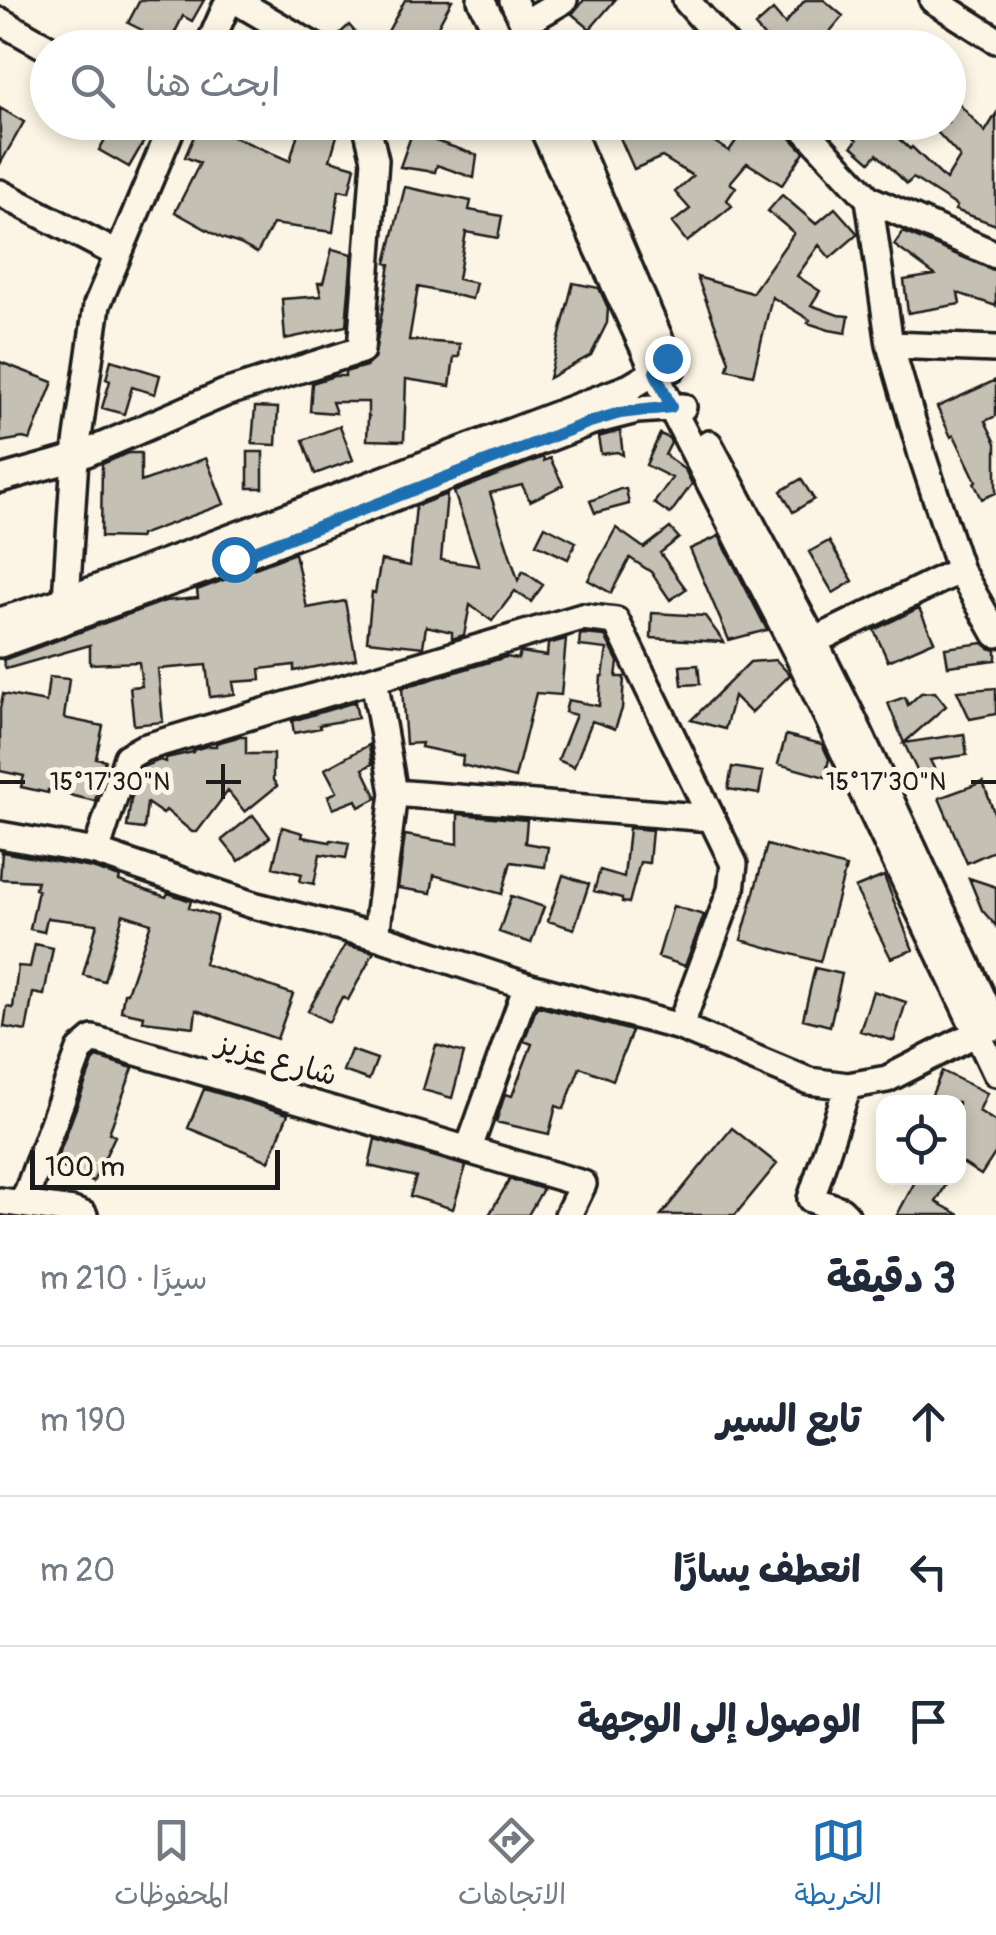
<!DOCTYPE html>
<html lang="ar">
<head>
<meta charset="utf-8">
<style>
	body { margin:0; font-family:Pangolin,"Playpen Sans Arabic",sans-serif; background:#f6f6f7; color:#1f2937; direction:rtl }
	.controls { position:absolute; right:30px; bottom:30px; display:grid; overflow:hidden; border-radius:20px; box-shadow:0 5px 15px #0003 }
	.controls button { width:90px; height:90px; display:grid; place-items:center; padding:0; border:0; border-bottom:2px solid #e0e1e3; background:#fff; color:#1f2937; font:50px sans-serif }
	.scale { position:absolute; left:30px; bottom:25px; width:250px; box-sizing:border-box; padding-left:10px; border:5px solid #1c1c1c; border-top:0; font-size:28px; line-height:35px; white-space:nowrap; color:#1c1c1c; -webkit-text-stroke:8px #fcf5e5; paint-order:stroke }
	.stop { position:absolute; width:30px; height:30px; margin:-22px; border:8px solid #1f6fb2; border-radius:50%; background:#fff }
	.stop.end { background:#1f6fb2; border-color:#fff; box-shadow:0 2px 10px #0008 }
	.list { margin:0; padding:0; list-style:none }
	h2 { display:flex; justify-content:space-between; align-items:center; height:130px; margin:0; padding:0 40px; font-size:42px }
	h2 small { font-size:32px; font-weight:400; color:#747a83 }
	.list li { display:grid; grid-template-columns:65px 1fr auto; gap:30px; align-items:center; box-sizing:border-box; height:150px; padding:0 40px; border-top:2px solid #e0e1e3 }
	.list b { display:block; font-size:38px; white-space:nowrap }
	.list em { font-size:32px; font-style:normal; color:#747a83 }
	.icon { flex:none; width:55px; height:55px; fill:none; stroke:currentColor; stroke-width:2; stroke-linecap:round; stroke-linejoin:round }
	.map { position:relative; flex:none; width:996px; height:1215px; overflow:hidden; direction:ltr }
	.search { position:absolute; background:#fff; box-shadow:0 5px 15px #0003; left:30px; right:30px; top:30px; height:110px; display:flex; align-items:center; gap:25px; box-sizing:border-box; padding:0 35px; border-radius:55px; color:#747a83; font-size:38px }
	.sheet { height:580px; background:#fff }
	nav { display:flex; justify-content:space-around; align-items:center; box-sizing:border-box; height:140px; border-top:2px solid #e0e1e3; background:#fff; font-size:28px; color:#747a83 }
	nav a { display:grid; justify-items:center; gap:5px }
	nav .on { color:#1f6fb2 }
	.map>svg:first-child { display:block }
	.building { fill:#c4c0b3; stroke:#1c1c1c; stroke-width:2.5 }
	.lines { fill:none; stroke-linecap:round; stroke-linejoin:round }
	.minor-casing { stroke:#1c1c1c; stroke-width:32 }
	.minor { stroke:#fcf5e5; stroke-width:25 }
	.route { stroke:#1f6fb2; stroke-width:12 }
	.ticks { fill:none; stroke:#1c1c1c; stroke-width:4 }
	.labels { text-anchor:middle; stroke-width:10; stroke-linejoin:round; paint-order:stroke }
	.street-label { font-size:30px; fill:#1c1c1c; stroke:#fcf5e5 }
	.ticks-label { font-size:25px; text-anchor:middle; fill:#1c1c1c; stroke:#fcf5e5; stroke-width:10; stroke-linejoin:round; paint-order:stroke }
</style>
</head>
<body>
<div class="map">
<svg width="996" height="1215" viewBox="0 0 996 1215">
	<rect width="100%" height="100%" fill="#fcf5e5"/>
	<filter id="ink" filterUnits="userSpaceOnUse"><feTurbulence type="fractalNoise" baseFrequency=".01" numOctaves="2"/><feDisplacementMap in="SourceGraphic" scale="20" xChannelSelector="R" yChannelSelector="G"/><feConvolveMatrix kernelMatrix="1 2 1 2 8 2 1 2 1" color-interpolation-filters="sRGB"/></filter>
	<g filter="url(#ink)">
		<path class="building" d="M 140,0 L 204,0 L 192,21 L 183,16 L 167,48 L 134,48 L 142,30 L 128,23 Z
			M 405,0 L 452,0 L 426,48 L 405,48 L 385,37 Z
			M 584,0 L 615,0 L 590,29 L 572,14 Z
			M 805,0 L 824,0 L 843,16 L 816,48 L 774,48 L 755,26 L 773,10 L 785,24 Z
			M 349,25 L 369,48 L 346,48 L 336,37 Z
			M 948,92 L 985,132 L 996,114 L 996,225 L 955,210 L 957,206 L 913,178 L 907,184 L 877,154 L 870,162 L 852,146 L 857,140 L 837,122 L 880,122 L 910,149 L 912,147 L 946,180 L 960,157 L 928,122 L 948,122 Z
			M 0,108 L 24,122 L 0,164 Z
			M 115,122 L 123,122 L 147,136 L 129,167 L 99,150 Z
			M 200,122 L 290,161 L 301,122 L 332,122 L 340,125 L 330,160 L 355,167 L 349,192 L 339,190 L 333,232 L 273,224 L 257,253 L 240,244 L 222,238 L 175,212 L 200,163 L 185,157 Z
			M 613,122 L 684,122 L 729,151 L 749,122 L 771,122 L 785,132 L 804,152 L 782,185 L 747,163 L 730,183 L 736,187 L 727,200 L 732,206 L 687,242 L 672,223 L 690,209 L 675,192 L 693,176 L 662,157 L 634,169 Z
			M 412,133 L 477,155 L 474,178 L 437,165 L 435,172 L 400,167 Z
			M 405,187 L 471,201 L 469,210 L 502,216 L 498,238 L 466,232 L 458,279 L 476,283 L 472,299 L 418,287 L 409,340 L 460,344 L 459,357 L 454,357 L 450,386 L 406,379 L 404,441 L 367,440 L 368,417 L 370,416 L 368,416 L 368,402 L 332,402 L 336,413 L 310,411 L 312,383 L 334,376 L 345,376 L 345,372 L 366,366 L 374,359 L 390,264 L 386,263 Z
			M 782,195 L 816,224 L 835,208 L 858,234 L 830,258 L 819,245 L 797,276 L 820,291 L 811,305 L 838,315 L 849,316 L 846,333 L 829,330 L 808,323 L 810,320 L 772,297 L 753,375 L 727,369 L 729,361 L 697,277 L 752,293 L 794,233 L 768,211 Z
			M 903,232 L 996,271 L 996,306 L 958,293 L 960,304 L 908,313 L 904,280 L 935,275 L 894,245 Z
			M 332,249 L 352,254 L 346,326 L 285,339 L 282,299 L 321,296 L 318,283 L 323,283 Z
			M 573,283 L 599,288 L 608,308 L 607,323 L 591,355 L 549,378 Z
			M 111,360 L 160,375 L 155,394 L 132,387 L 124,414 L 102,408 L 110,381 L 106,379 Z
			M 0,362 L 53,382 L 30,440 L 23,438 L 0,442 Z
			M 996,380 L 996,416 L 985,421 L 996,443 L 996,493 L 982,499 L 974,483 L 976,481 L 954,435 L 951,437 L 937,407 Z
			M 255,407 L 278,408 L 276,445 L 252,444 Z
			M 340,426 L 353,460 L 315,474 L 303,440 Z
			M 620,431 L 623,455 L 617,452 L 601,454 L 598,437 Z
			M 660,434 L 669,438 L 671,443 L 665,455 L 685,470 L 692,484 L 670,514 L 654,503 L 672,478 L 646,465 Z
			M 248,452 L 263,452 L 263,488 L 248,488 Z
			M 128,453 L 141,453 L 141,482 L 206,458 L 224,504 L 140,535 L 140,538 L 101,537 L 102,464 Z
			M 543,457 L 544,461 L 550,458 L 563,485 L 530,501 L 522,485 L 490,493 L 518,580 L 523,571 L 543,585 L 531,602 L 515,591 L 492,621 L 470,605 L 464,635 L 452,639 L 452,632 L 426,626 L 423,647 L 367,641 L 372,592 L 375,593 L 381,560 L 410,566 L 416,506 L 447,494 L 441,560 L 479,566 L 454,492 Z
			M 801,479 L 814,499 L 793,512 L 781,491 Z
			M 620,489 L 626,489 L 629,504 L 595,513 L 590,501 Z
			M 545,526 L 576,542 L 568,559 L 536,544 Z
			M 616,528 L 644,548 L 670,528 L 679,538 L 660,553 L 686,589 L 670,600 L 651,572 L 630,558 L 611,593 L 588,580 Z
			M 719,536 L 767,630 L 729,640 L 690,549 Z
			M 829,541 L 853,581 L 833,593 L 809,552 Z
			M 295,553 L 307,608 L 345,601 L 356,659 L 294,671 L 294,665 L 260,669 L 261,680 L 233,682 L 235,694 L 210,697 L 206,665 L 158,669 L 163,722 L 134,725 L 130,687 L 142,686 L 139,662 L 90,664 L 90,645 L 6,669 L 3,660 L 165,601 L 198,598 L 197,590 Z
			M 919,608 L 934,641 L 888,661 L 874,630 Z
			M 652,613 L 705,616 L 724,642 L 651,638 Z
			M 583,634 L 605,636 L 618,662 L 616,677 L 624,677 L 622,709 L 615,729 L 592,721 L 574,767 L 558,760 L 576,715 L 565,712 L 568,700 L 599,706 L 601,676 L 603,676 L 607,649 L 579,646 L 580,635 Z
			M 566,639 L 561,695 L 536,693 L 515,778 L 462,765 L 463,756 L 421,747 L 422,743 L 406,744 L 402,688 L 506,657 L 518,659 L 520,652 L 547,656 L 548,644 Z
			M 983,643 L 989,648 L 996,650 L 996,660 L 948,666 L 945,648 Z
			M 776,660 L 790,675 L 751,713 L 734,696 L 725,729 L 691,720 L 750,662 Z
			M 698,665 L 700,684 L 682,685 L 680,666 Z
			M 49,677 L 69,679 L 64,718 L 103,726 L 96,758 L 105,760 L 95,801 L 48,790 L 48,793 L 21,787 L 24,776 L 0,771 L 0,709 L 3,694 L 46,702 Z
			M 996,688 L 996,714 L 970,719 L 957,691 Z
			M 935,692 L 946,706 L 904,743 L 964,734 L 967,755 L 930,760 L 935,770 L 920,777 L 904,743 L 888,703 L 905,697 L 908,705 L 921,693 Z
			M 355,702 L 358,718 L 319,725 L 320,728 L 294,733 L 292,721 Z
			M 786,735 L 822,744 L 829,759 L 825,777 L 778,764 Z
			M 238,737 L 246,737 L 246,754 L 273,754 L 273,780 L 277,786 L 245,812 L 228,791 L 197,832 L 192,832 L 166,810 L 163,814 L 147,803 L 144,829 L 127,827 L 131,799 L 142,767 L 160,760 L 166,762 L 166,758 L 193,752 L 193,750 L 207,746 L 216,746 L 216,743 Z
			M 369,745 L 372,764 L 363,769 L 377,798 L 359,807 L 356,800 L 333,809 L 328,796 L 337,792 L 325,769 Z
			M 732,767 L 763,772 L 759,794 L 728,789 Z
			M 983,782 L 996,818 L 996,850 L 967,863 L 939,798 Z
			M 458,814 L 527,820 L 525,843 L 548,847 L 545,867 L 511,862 L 502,894 L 434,875 L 431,893 L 398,888 L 405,835 L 458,844 Z
			M 253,815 L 270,837 L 239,861 L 222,840 Z
			M 282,827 L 303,833 L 302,837 L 330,842 L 331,840 L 349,843 L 346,858 L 320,854 L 314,884 L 300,881 L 302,874 L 273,867 Z
			M 629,828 L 652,830 L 649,863 L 640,862 L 629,903 L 622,902 L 622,898 L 594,891 L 600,870 L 624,877 Z
			M 767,845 L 846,867 L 820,962 L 741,940 Z
			M 2,852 L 92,868 L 120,877 L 119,881 L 166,897 L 168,893 L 191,901 L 189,908 L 217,916 L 204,964 L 293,994 L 277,1039 L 196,1010 L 194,1027 L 143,1021 L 144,1016 L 121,1011 L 124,993 L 127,993 L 151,923 L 123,914 L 104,981 L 83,975 L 97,924 L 47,918 L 44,932 L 30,929 L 38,890 L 35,889 L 37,881 L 0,879 Z
			M 563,875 L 589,884 L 574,929 L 548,921 Z
			M 884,876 L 913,950 L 891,958 L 855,888 Z
			M 969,878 L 996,887 L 996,926 L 982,910 Z
			M 511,896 L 544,907 L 531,943 L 499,932 Z
			M 673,906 L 704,915 L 685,966 L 658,957 Z
			M 35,944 L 53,948 L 44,995 L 33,993 L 26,1031 L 4,1027 L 7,1007 L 13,1008 L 18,966 L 30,967 Z
			M 345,945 L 374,952 L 348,1000 L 342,997 L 329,1022 L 308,1011 Z
			M 815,968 L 842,974 L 830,1026 L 803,1019 Z
			M 873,991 L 906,1002 L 894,1041 L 860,1031 Z
			M 537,1006 L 632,1031 L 613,1080 L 580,1067 L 564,1109 L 556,1106 L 549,1134 L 496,1122 L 505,1094 L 512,1096 L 532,1044 L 524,1041 Z
			M 436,1045 L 464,1053 L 452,1098 L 423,1090 Z
			M 351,1050 L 377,1059 L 369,1080 L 343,1071 Z
			M 97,1057 L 133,1068 L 109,1133 L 115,1136 L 93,1182 L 55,1164 L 94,1060 Z
			M 942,1071 L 987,1093 L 979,1111 L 996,1122 L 996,1152 L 981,1175 L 958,1160 L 958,1102 L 929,1102 Z
			M 204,1089 L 288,1114 L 269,1161 L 188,1128 Z
			M 732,1128 L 777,1164 L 735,1215 L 661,1215 Z
			M 375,1139 L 466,1166 L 453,1209 L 410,1196 L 416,1177 L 369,1166 Z
			M 917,1178 L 950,1178 L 936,1202 L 960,1215 L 897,1215 Z
			M 510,1179 L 543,1189 L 528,1215 L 489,1215 Z"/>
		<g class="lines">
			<g class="minor-casing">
				<path id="minor" d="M 235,0 L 317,48
					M 481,0 L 505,48
					M 513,0 L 535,48
					M 686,0 L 728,48
					M 933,0 L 996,40
					M 0,21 L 48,48
					M 525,23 L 564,0
					M 208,48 L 229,0
					M 540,122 L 671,407 L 797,653 L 996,1073
					M 567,122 L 672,368
					M 798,122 L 869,199 L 996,255
					M 0,193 L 117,254
					M 869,199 L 890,345 L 922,455 L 960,570 L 996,634
					M 890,345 L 996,349
					M 709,444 L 814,641 L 852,717 L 996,1027
					M 0,479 L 75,458 L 225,393 L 361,350 L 375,160 L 366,122
					M 66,600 L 75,458 L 97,305 L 174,122
					M 0,621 L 66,600 L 630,387 L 655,372 L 664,362
					M 814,641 L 960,570
					M 0,644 L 234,559 L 590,422 L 637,410 L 683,407
					M 374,679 L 394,793 L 376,936
					M 394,793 L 711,818
					M 0,835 L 96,852 L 253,905 L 376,936 L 527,986 L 680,1027 L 809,1081 L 848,1086 L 887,1079 L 996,1023
					M 96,852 L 127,757 L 143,748 L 582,617 L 616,621 L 734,864 L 731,890 L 680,1027
					M 469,1148 L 527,986
					M 0,1201 L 73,1211 L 84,1215
					M 23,1204 L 80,1050 L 93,1039 L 583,1184 L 568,1215
					M 846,1215 L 841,1210 L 811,1199 L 848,1086"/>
			</g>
			<use href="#minor" class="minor"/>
		</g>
	</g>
	<g class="lines" filter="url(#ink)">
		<path class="route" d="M 234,559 L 590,422 L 620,413 L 671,407 L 655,372 L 667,358"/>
	</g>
	<path class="ticks" d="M 223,764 L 223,799M 0,782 L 25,782M 206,782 L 241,782M 971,782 L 996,782"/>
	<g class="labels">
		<g class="street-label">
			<text transform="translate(277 1059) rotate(16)" y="10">شارع عزيز</text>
		</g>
	</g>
	<g class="ticks-label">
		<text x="110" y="790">15°17'30"N</text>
		<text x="886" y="790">15°17'30"N</text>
	</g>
</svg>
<div class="controls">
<button><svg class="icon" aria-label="locate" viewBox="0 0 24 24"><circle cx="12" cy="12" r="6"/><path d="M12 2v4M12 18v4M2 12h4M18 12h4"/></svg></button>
</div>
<div class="scale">100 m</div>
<div class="stop" style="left:234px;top:559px"></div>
<div class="stop end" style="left:667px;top:358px"></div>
<div class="search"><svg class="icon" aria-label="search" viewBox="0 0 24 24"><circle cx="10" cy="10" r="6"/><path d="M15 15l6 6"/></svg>ابحث هنا</div>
</div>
<section class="sheet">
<h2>3 دقيقة<small>سيرًا · 210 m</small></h2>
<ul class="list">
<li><svg class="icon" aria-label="ahead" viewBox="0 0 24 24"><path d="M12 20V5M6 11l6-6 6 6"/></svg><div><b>تابع السير</b></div><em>190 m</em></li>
<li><svg class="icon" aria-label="left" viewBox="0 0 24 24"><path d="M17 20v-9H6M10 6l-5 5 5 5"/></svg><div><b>انعطف يسارًا</b></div><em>20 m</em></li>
<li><svg class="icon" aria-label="arrive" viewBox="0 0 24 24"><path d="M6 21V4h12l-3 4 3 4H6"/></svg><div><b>الوصول إلى الوجهة</b></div></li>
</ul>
</section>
<nav>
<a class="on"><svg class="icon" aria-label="map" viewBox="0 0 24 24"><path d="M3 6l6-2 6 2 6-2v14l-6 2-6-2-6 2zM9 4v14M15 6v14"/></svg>الخريطة</a>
<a><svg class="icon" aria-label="directions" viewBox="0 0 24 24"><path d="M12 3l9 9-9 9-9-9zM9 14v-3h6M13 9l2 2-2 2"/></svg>الاتجاهات</a>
<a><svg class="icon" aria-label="saved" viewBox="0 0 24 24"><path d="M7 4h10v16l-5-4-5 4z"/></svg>المحفوظات</a>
</nav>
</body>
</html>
